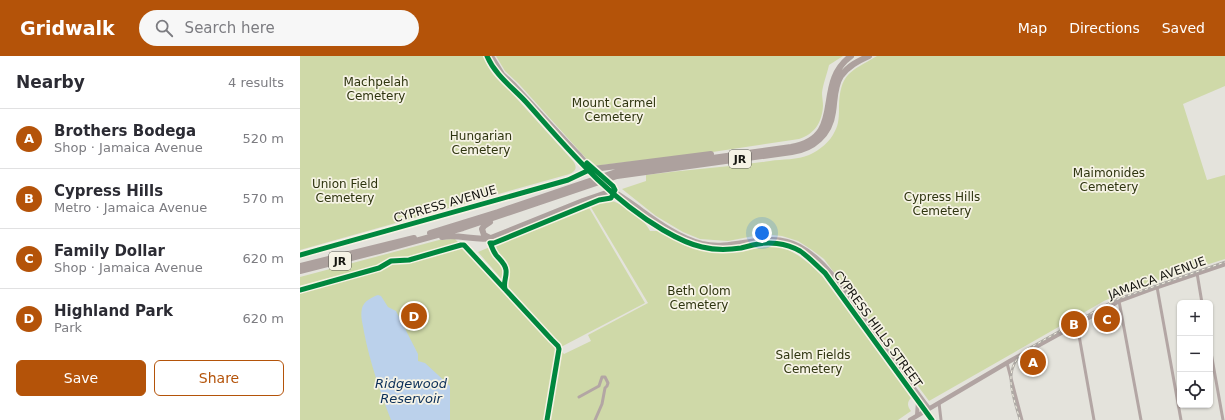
<!DOCTYPE html>
<html lang="en">
<head>
<meta charset="utf-8">
<style>
	body { margin:0; font-family:"DejaVu Sans",sans-serif; background:#f7f7f7; color:#2b2b33 }
	.controls { position:absolute; right:12px; bottom:12px; display:grid; overflow:hidden; border-radius:6px; box-shadow:0 1px 3px #0004 }
	.controls button { width:36px; height:36px; display:grid; place-items:center; padding:0; border:0; border-bottom:1px solid #e1e1e2; background:#fff; color:#2b2b33; font:20px sans-serif }
	.you { position:absolute; left:462px; top:177px; width:14px; height:14px; margin:-10px; border:3px solid #fff; border-radius:50%; background:#1a73e8; box-shadow:0 0 0 6px #1a73e833 }
	.badge { display:grid; place-items:center; width:26px; height:26px; border-radius:50%; background:#b45309; color:#fff; font-size:13px; font-weight:700 }
	.pin { position:absolute; translate:-50% -50%; border:2px solid #fff; box-shadow:0 1px 4px #0006 }
	.list { margin:0; padding:0; list-style:none }
	h2 { display:flex; justify-content:space-between; align-items:center; height:52px; margin:0; padding:0 16px; font-size:17px }
	h2 small { font-size:13px; font-weight:400; color:#7c7c81 }
	.list li { display:grid; grid-template-columns:26px 1fr auto; gap:12px; align-items:center; box-sizing:border-box; height:60px; padding:0 16px; border-top:1px solid #e1e1e2 }
	.list b { display:block; font-size:15px; white-space:nowrap }
	.list p { margin:0; font-size:13px; white-space:nowrap; color:#7c7c81 }
	.list em { font-size:13px; font-style:normal; color:#7c7c81 }
	.actions { display:flex; gap:8px; padding:12px 16px }
	.actions a { flex:1; padding:9px 0; border:1px solid #b45309; border-radius:6px; text-align:center; font-size:14px; color:#b45309 }
	.actions .main { background:#b45309; color:#fff }
	.icon { flex:none; width:22px; height:22px; fill:none; stroke:currentColor; stroke-width:2; stroke-linecap:round; stroke-linejoin:round }
	.map { position:relative; flex:none; width:925px; height:364px; overflow:hidden }
	header { display:flex; align-items:center; gap:24px; box-sizing:border-box; height:56px; padding:0 20px; background:#b45309; color:#fff }
	header strong { font-size:19px }
	nav { display:flex; gap:22px; margin-inline-start:auto; font-size:14px }
	.search { width:280px; height:36px; background:#f7f7f7; display:flex; align-items:center; gap:10px; box-sizing:border-box; padding:0 14px; border-radius:22px; color:#7c7c81; font-size:15px }
	main { display:flex }
	aside { flex:1; background:#fff }
	.map>svg:first-child { display:block }
	.green { fill:#cfd9a8 }
	.water { fill:#bbd1eb }
	.lines { fill:none; stroke-linecap:round; stroke-linejoin:round }
	.minor { stroke:#b3a6a4; stroke-width:3 }
	.tertiary { stroke:#b3a6a4; stroke-width:4 }
	.secondary { stroke:#b1a4a2; stroke-width:4.5 }
	.motorway { stroke:#ada19e; stroke-width:6 }
	.rail-casing { stroke:#aeaaa5; stroke-width:2.5 }
	.rail { stroke:#f6f3e5; stroke-width:1; stroke-dasharray:3; stroke-linecap:butt }
	.cycleway-casing { stroke:#f6f3e5; stroke-width:8 }
	.cycleway { stroke:#00873e; stroke-width:5 }
	.labels { text-anchor:middle; stroke-width:3.5; stroke-linejoin:round; paint-order:stroke }
	.shield { fill:#f6f3e5; stroke:#585850; stroke-width:1 }
	.shield-label { font-size:11px; font-weight:bold; fill:#151510 }
	.park-label { font-size:12px; fill:#2e340f; stroke:#f6f3e5 }
	.street-label { font-size:12px; fill:#151510; stroke:#f6f3e5 }
	.water-label { font-size:13px; font-style:italic; fill:#0a2e58; stroke:#f6f3e5 }
</style>
</head>
<body>
<header>
<strong>Gridwalk</strong>
<div class="search"><svg class="icon" aria-label="search" viewBox="0 0 24 24"><circle cx="10" cy="10" r="6"/><path d="M15 15l6 6"/></svg>Search here</div>
<nav><a>Map</a><a>Directions</a><a>Saved</a></nav>
</header>
<main>
<aside>
<h2>Nearby<small>4 results</small></h2>
<ul class="list">
<li><span class="badge">A</span><div><b>Brothers Bodega</b><p>Shop · Jamaica Avenue</p></div><em>520 m</em></li>
<li><span class="badge">B</span><div><b>Cypress Hills</b><p>Metro · Jamaica Avenue</p></div><em>570 m</em></li>
<li><span class="badge">C</span><div><b>Family Dollar</b><p>Shop · Jamaica Avenue</p></div><em>620 m</em></li>
<li><span class="badge">D</span><div><b>Highland Park</b><p>Park</p></div><em>620 m</em></li>
</ul>
<div class="actions"><a class="main">Save</a><a>Share</a></div>
</aside>
<div class="map">
<svg width="925" height="364" viewBox="0 0 925 364">
	<rect width="100%" height="100%" fill="#e4e3dc"/>
	<path class="green" d="M 0,0 L 183,0 C 188,14 197,24 208,33 L 273,105 C 279,113 274,117 266,119 L 0,194 Z
		M 196,0 L 543,0 L 529,9 C 527,18 523,28 522,37 C 522,41 523,45 523,50 C 522,66 515,78 499,83 L 406,97 L 293,110 L 219,28 L 205,15 Z
		M 577,0 L 925,0 L 925,30 L 883,48 L 907,124 L 925,119 L 925,203 C 885,216 843,227 804,245 L 629,345 L 547,234 L 524,203 L 512,194 L 498,185 L 482,180 L 464,178 L 428,185 L 400,183 L 383,176 L 356,160 L 322,133 L 346,125 L 346,119 C 387,114 429,111 470,105 C 482,103 498,104 509,99 C 520,94 530,86 535,75 C 539,68 539,59 539,51 C 540,17 550,16 577,0 Z
		M 310,144 C 324,149 344,162 350,175 L 358,175 L 386,190 L 408,196 L 432,197 L 461,191 L 479,191 L 489,194 L 499,200 L 511,209 L 522,220 L 611,342 C 607,346 607,350 611,355 L 598,364 L 0,364 L 0,221 L 139,184 L 155,183 L 264,298 L 291,285 L 288,279 L 348,247 L 289,148 L 295,146 Z
		M 288,150 L 345,247 L 261,291 L 178,196 Z"/>
	<path class="water" d="M 78,239 L 81,240 L 88,251 L 96,255 L 118,298 L 118,305 L 125,307 L 150,330 L 150,364 L 91,364 C 80,335 70,307 64,276 C 63,268 60,261 62,252 C 64,245 72,241 78,239 Z"/>
	<g class="lines">
		<path class="minor" d="M 897,217 L 902,247
			M 857,231 L 881,364
			M 819,245 L 841,364
			M 777,268 L 794,364
			M 910,291 L 923,364
			M 707,307 L 722,364
			M 279,341 L 299,330 L 302,321 L 305,321 L 308,327 L 307,330 L 305,332 L 302,348 L 295,364
			M 639,347 L 641,364
			M 625,354 L 632,364"/>
		<path class="tertiary" d="M 187,0 C 195,19 212,31 226,46 C 269,94 306,140 363,174 C 375,181 388,188 402,191 C 414,194 428,194 441,192 C 445,191 449,190 453,189 C 468,185 486,187 500,195 C 509,201 517,210 525,217 L 625,354
			M 192,0 L 203,18 L 215,29 C 237,53 258,76 281,100 C 289,109 298,120 307,129 C 318,138 330,145 342,154 C 360,167 380,181 402,187 C 435,195 468,172 500,190 C 527,204 548,239 565,264 C 586,293 607,323 629,352
			M 0,199 L 268,124 L 289,114
			M 617,359 L 618,345"/>
		<path class="secondary" d="M 610,364 L 710,305 L 819,245 L 857,231 L 925,208"/>
		<path class="motorway" d="M 293,113 L 411,98
			M 130,177 L 198,156 L 319,115 L 491,91 C 548,81 512,28 551,0
			M 142,181 C 159,178 176,185 191,182 L 283,145 L 315,134
			M 190,182 L 184,179 L 182,173 L 184,170 L 190,166
			M 0,210 L 114,182
			M 0,215 L 79,195 L 163,172 L 317,120 L 492,96 C 513,93 530,79 533,56 C 535,44 534,31 541,20 C 548,10 558,5 569,0"/>
		<g class="rail-casing">
			<path id="rail" d="M 720,364 C 713,339 701,313 726,294 L 815,244 L 925,206"/>
		</g>
		<use href="#rail" class="rail"/>
		<g class="cycleway-casing">
			<path id="cycleway" d="M 187,0 C 195,19 212,31 226,46 C 269,94 306,140 363,174 C 375,181 388,188 402,191 C 414,194 428,194 441,192 C 445,191 449,190 453,189 C 468,185 486,187 500,195 C 509,201 517,210 525,217 L 632,364
				M 0,199 L 268,124 L 287,115 L 293,113
				M 205,233 C 203,226 207,221 206,214 C 205,207 200,204 196,199 C 193,195 192,191 190,187 L 194,187 L 299,144 L 311,142 L 315,134 L 313,130 L 287,107
				M 0,234 L 79,212 L 91,205 L 109,204 L 161,189 L 164,189 L 252,284 L 258,290 L 259,293 L 247,364"/>
		</g>
		<use href="#cycleway" class="cycleway"/>
	</g>
	<g class="labels">
		<g class="shield">
			<rect x="429" y="94" width="22" height="18" rx="3"/>
			<rect x="29" y="196" width="22" height="18" rx="3"/>
		</g>
		<g class="shield-label">
			<text x="440" y="107">JR</text>
			<text x="40" y="209">JR</text>
		</g>
		<g class="park-label">
			<text x="76" y="30">Machpelah<tspan x="76" dy="14">Cemetery</tspan></text>
			<text x="314" y="51">Mount Carmel<tspan x="314" dy="14">Cemetery</tspan></text>
			<text x="181" y="84">Hungarian<tspan x="181" dy="14">Cemetery</tspan></text>
			<text x="809" y="121">Maimonides<tspan x="809" dy="14">Cemetery</tspan></text>
			<text x="45" y="132">Union Field<tspan x="45" dy="14">Cemetery</tspan></text>
			<text x="642" y="145">Cypress Hills<tspan x="642" dy="14">Cemetery</tspan></text>
			<text x="399" y="239">Beth Olom<tspan x="399" dy="14">Cemetery</tspan></text>
			<text x="513" y="303">Salem Fields<tspan x="513" dy="14">Cemetery</tspan></text>
		</g>
		<g class="street-label">
			<text transform="translate(145 148) rotate(-16)" y="4">CYPRESS AVENUE</text>
			<text transform="translate(857 222) rotate(-20)" y="4">JAMAICA AVENUE</text>
			<text transform="translate(578 273) rotate(54)" y="4">CYPRESS HILLS STREET</text>
		</g>
		<g class="water-label">
			<text x="111" y="332">Ridgewood<tspan x="111" dy="15">Reservoir</tspan></text>
		</g>
	</g>
</svg>
<div class="controls">
<button>+</button>
<button>−</button>
<button><svg class="icon" aria-label="locate" viewBox="0 0 24 24"><circle cx="12" cy="12" r="6"/><path d="M12 2v4M12 18v4M2 12h4M18 12h4"/></svg></button>
</div>
<div class="you"></div>
<div class="pin badge" style="left:733px;top:306px">A</div>
<div class="pin badge" style="left:774px;top:268px">B</div>
<div class="pin badge" style="left:807px;top:263px">C</div>
<div class="pin badge" style="left:114px;top:260px">D</div>
</div>
</main>
</body>
</html>
